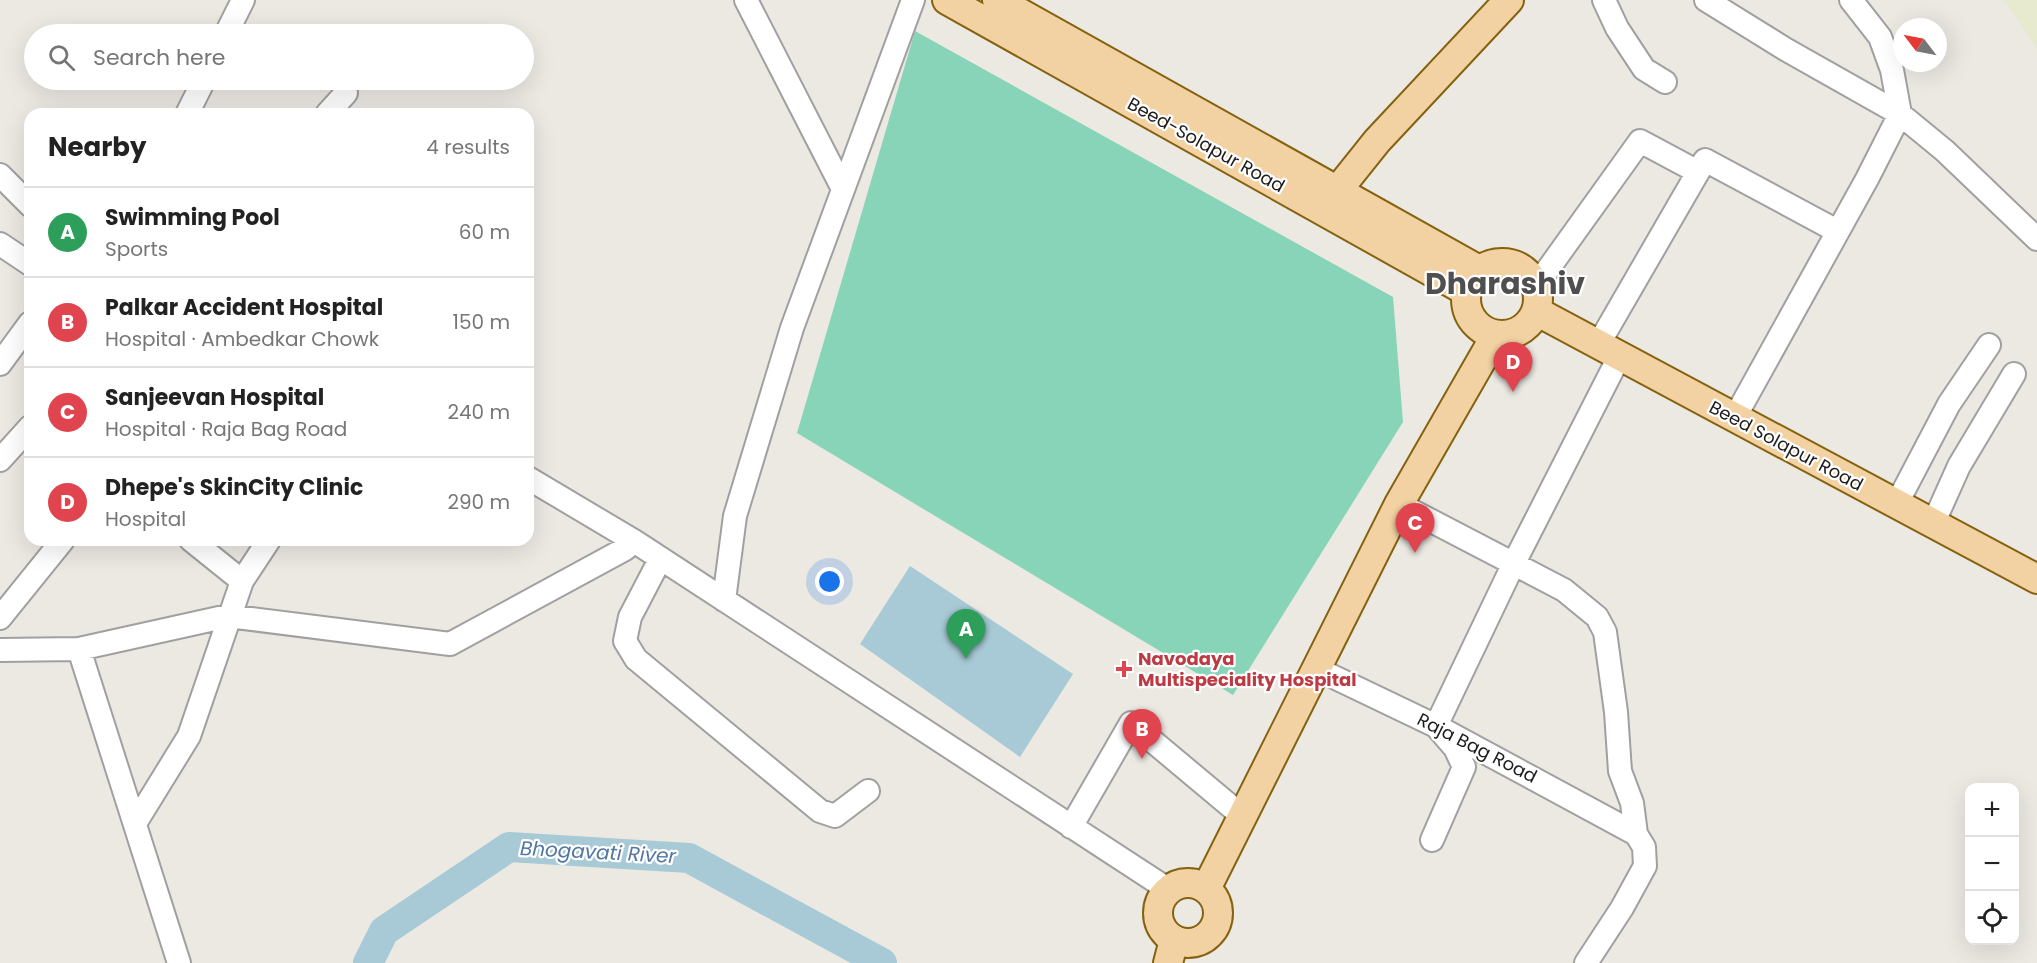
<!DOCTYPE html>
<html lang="en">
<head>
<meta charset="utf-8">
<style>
	body { margin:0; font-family:Poppins,sans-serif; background:#f2f2f2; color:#222 }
	.controls { position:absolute; right:18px; bottom:18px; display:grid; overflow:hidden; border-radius:12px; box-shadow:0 6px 24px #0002 }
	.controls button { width:54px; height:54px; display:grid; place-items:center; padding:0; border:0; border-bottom:2px solid #e0e0e0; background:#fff; color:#222; font:30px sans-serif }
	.compass { position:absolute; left:1893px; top:18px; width:54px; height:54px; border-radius:50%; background:#fff; box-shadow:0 6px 24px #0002; rotate:302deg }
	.you { position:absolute; left:830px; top:582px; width:21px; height:21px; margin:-15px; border:4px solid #fff; border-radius:50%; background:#1a73e8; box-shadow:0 0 0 9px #1a73e833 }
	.badge { display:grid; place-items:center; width:39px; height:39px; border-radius:50%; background:#b41a14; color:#fff; font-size:20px; font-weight:700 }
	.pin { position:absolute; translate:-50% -50px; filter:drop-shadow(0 2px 3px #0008) }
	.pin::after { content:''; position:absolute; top:32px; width:21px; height:18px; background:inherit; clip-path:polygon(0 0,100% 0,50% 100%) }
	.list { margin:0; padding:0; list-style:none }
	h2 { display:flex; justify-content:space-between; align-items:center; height:78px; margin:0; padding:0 24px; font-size:26px }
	h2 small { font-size:20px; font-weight:400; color:#767676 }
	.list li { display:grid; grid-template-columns:39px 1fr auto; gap:18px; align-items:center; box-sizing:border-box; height:90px; padding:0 24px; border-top:2px solid #e0e0e0 }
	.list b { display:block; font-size:22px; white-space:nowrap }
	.list p { margin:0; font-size:20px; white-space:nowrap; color:#767676 }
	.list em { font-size:20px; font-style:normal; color:#767676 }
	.icon { flex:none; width:33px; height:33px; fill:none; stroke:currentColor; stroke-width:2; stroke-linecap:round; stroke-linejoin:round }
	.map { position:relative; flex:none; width:2037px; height:963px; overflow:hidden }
	.search { position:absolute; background:#fff; box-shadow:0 6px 24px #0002; left:24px; top:24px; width:510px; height:66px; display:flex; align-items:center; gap:15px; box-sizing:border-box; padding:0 21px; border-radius:33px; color:#767676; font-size:22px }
	.panel { position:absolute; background:#fff; box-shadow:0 6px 24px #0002; left:24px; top:108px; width:510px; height:438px; border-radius:18px }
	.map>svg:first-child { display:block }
	.farmland { fill:#e7eacf }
	.pitch { fill:#88d4b9 }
	.water { fill:#a7cad6 }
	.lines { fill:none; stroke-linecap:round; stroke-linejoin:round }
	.river { stroke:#a7cad6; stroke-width:30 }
	.minor-casing { stroke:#a0a0a0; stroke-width:26 }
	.major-casing { stroke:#85620f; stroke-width:32 }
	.minor { stroke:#fff; stroke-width:22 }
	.major { stroke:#f2d2a2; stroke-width:28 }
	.health-dot { fill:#e0444e; stroke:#fff; stroke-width:2 }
	.labels { text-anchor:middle; stroke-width:4.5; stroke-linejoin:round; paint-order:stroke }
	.street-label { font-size:18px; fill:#1c1c1c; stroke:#fff }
	.health-label { font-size:18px; font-weight:bold; fill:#be3a42; stroke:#fff; text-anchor:start }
	.water-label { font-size:20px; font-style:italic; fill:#5377a1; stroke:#fff }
	.town-label { font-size:30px; font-weight:bold; fill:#4f4f4f; stroke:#fff }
</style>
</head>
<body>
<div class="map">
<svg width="2037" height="963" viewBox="0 0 2037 963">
	<rect width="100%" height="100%" fill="#ece9e3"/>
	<path class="farmland" d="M 2004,0 L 2037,0 L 2037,50 L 2006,2 Z"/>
	<path class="pitch" d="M 915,31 L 1393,297 L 1403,422 L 1233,695 L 797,433 Z"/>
	<path class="water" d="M 910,566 L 1073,674 L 1020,757 L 860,644 Z"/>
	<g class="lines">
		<path class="river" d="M 368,963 L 384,931 L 509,847 L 689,858 L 882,963"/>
		<g class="minor-casing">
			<path id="minor" d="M 746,0 L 843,189
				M 1604,0 L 1617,28 L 1644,69 L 1665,82
				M 1706,0 L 1785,49 L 1900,114 L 1945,151 L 2037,239
				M 226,34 L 243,0
				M 187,114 L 204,80
				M 327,114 L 346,93
				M 0,175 L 30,205
				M 0,244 L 30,264
				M 1536,286 L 1640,141 L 1698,172
				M 1598,345 L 1705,160 L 1837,231
				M 0,364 L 30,323
				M 1734,419 L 1867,179 L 1900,114 L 1892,70 L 1880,37 L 1851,0
				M 0,460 L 30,427
				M 528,478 L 634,541 L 1169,890
				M 1399,504 L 1564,590 L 1597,617 L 1605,632 L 1616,712 L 1620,771 L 1632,803 L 1636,834 L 1644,847 L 1645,866 L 1622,908 L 1586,963
				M 1896,505 L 1949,404 L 1989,345
				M 1933,524 L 1959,466 L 2014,374
				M 655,569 L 630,617 L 625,641 L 636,659 L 820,811 L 835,816 L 868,791
				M 242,581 L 269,540
				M 724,600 L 735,516 L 792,328 L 913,0
				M 0,618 L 63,540
				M 79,649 L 179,963
				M 0,650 L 79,649 L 228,616 L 450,644 L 625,549 L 634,541
				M 1315,668 L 1436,726 L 1636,834
				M 136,822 L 189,736 L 242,581 L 191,540
				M 1071,827 L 1131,723 L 1241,815
				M 1432,840 L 1464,767 L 1455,748 L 1436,726 L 1514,563 L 1619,357"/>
		</g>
		<g class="major-casing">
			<path id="major" d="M 947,0 L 1466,291
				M 997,0 L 1479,270
				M 1337,191 L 1377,141 L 1509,0
				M1466 299a36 36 0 1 1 72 0a36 36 0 1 1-72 0Z
				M 1536,311 L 2037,579
				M1158 913a30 30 0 1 1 60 0a30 30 0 1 1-60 0Z
				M 1206,889 L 1399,504 L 1496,335
				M 1168,963 L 1174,940"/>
		</g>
		<use href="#minor" class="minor"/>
		<use href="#major" class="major"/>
	</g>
	<path class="health-dot" d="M1121 660h6v6h6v6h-6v6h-6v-6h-6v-6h6z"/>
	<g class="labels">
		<g class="street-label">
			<text transform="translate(1206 145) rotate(29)" y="6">Beed-Solapur Road</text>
			<text transform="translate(1786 446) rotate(28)" y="6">Beed Solapur Road</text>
			<text transform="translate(1477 748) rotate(27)" y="6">Raja Bag Road</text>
		</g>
		<g class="health-label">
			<text x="1138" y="665">Navodaya<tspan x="1138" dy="21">Multispeciality Hospital</tspan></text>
		</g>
		<g class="water-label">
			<text transform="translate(598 852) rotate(3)" y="7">Bhogavati River</text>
		</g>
		<g class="town-label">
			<text x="1505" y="294">Dharashiv</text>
		</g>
	</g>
</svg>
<div class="controls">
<button>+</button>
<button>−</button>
<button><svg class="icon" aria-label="locate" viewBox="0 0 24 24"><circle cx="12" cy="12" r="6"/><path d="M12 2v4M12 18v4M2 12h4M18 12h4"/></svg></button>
</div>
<svg class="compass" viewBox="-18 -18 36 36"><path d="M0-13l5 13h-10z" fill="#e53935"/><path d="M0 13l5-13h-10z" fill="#767676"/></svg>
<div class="you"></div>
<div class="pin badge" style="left:966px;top:659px;background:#2e9e5b">A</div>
<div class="pin badge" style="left:1142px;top:759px;background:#e0444e">B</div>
<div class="pin badge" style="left:1415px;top:553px;background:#e0444e">C</div>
<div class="pin badge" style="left:1513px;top:392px;background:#e0444e">D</div>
<div class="search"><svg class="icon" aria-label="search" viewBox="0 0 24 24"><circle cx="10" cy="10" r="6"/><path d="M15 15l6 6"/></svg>Search here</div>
<section class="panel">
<h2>Nearby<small>4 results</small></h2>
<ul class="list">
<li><span class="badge" style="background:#2e9e5b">A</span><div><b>Swimming Pool</b><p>Sports</p></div><em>60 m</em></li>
<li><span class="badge" style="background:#e0444e">B</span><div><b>Palkar Accident Hospital</b><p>Hospital · Ambedkar Chowk</p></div><em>150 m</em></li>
<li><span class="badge" style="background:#e0444e">C</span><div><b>Sanjeevan Hospital</b><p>Hospital · Raja Bag Road</p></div><em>240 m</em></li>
<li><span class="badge" style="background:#e0444e">D</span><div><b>Dhepe's SkinCity Clinic</b><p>Hospital</p></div><em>290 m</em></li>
</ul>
</section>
</div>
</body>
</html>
